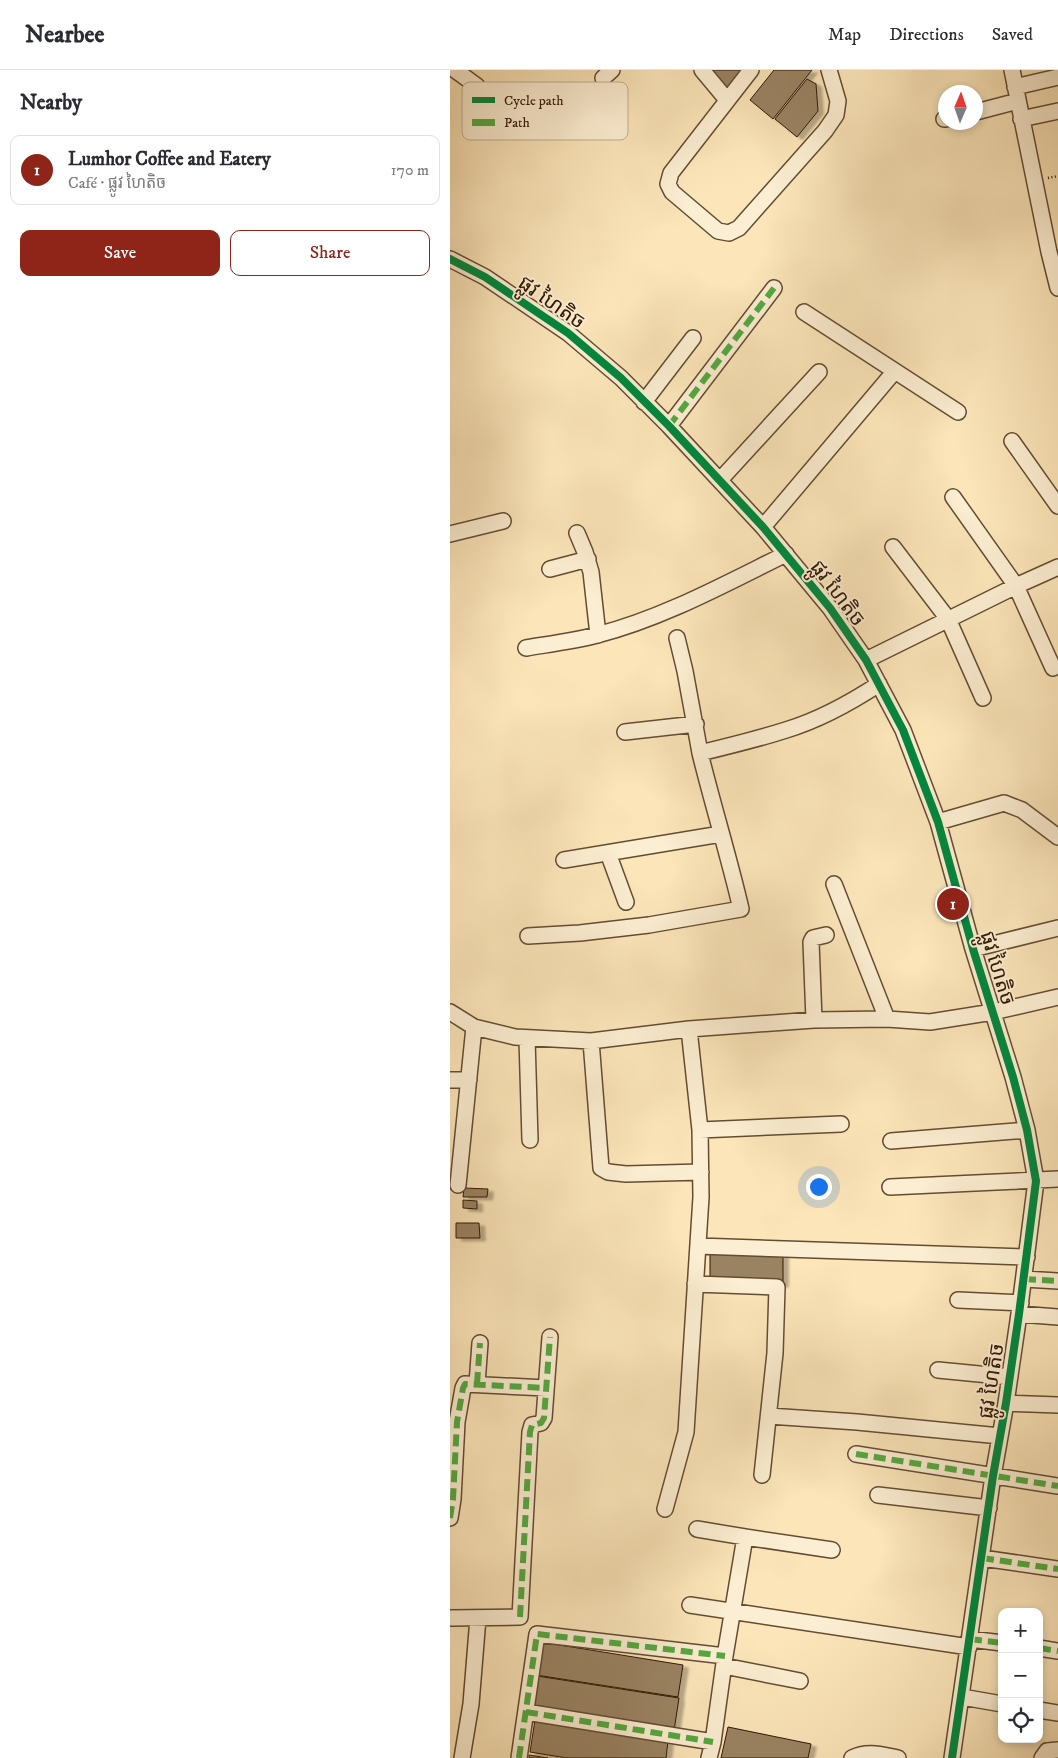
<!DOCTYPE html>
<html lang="en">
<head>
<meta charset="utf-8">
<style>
	body { margin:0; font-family:"IM FELL DW Pica","Noto Sans Khmer",serif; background:#f7f7f7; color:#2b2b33 }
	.controls { position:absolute; right:15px; bottom:15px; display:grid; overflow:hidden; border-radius:10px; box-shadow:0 2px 8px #0003 }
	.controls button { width:45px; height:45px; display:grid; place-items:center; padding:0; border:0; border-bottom:1px solid #e1e1e2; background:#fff; color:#2b2b33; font:25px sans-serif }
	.compass { position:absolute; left:488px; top:15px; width:45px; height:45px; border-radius:50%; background:#fff; box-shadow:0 2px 8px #0003; rotate:2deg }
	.you { position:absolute; left:368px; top:1116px; width:18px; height:18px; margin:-12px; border:4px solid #fff; border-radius:50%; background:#1a73e8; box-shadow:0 0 0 8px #1a73e833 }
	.badge { display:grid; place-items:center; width:32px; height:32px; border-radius:50%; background:#8f2418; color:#fff; font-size:16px; font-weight:700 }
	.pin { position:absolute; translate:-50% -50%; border:2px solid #fff; box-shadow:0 1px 5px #0006 }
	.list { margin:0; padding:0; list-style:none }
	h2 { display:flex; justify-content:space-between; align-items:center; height:65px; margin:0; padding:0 20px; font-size:21px }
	h2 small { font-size:16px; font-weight:400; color:#7c7c81 }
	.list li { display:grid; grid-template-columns:32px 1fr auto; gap:15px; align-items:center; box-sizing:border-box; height:70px; margin:0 10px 10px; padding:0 10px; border:1px solid #e1e1e2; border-radius:10px }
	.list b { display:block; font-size:19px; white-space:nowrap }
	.list p { margin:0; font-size:16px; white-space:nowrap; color:#7c7c81 }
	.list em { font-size:16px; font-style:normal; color:#7c7c81 }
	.actions { display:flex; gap:10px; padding:15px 20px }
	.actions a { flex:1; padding:11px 0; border:1px solid #8f2418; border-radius:10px; text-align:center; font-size:18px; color:#8f2418 }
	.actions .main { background:#8f2418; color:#fff }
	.icon { flex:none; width:28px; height:28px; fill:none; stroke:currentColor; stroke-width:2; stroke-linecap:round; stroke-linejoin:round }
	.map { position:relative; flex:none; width:608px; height:1688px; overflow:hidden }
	header { display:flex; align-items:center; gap:30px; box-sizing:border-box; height:70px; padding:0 25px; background:#fff; border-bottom:1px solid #e1e1e2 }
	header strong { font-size:24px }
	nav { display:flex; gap:28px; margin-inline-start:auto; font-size:18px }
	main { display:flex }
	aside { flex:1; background:#fff }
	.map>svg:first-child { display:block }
	.building { fill:#9a8363; stroke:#311905; filter:url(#shadow) }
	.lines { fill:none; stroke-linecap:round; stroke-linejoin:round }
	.minor-casing { stroke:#644c32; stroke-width:18 }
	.path { stroke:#311905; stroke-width:2.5; stroke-dasharray:1 2.5; stroke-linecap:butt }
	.minor { stroke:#fceed2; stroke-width:15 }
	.quiet { stroke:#54a940; stroke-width:6; stroke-dasharray:12 6; stroke-linecap:butt }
	.cycleway-casing { stroke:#fceed2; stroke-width:11 }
	.cycleway { stroke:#00873e; stroke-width:8 }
	.labels { text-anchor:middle; stroke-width:4; stroke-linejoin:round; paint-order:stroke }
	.street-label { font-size:21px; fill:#311905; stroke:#fceed2 }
	.key { fill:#fceed2; stroke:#bfae94; stroke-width:1 }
	.key-label { font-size:14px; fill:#311905 }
</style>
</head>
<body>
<header>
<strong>Nearbee</strong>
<nav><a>Map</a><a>Directions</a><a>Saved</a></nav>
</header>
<main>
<aside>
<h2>Nearby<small></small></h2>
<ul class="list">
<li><span class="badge">1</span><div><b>Lumhor Coffee and Eatery</b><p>Café · ផ្លូវ ហៃតិច</p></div><em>170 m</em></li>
</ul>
<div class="actions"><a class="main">Save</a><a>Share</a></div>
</aside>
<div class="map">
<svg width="608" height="1688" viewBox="0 0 608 1688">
	<defs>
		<filter id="shadow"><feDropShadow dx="5.5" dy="3" stdDeviation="1" flood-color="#0004"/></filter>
	</defs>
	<rect width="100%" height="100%" fill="#fbe5b9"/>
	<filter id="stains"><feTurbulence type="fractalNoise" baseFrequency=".004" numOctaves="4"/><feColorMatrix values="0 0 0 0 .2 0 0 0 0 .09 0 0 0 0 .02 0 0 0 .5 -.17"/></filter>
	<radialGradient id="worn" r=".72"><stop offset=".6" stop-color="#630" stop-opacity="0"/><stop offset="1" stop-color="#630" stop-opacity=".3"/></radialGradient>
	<path class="building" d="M 257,0 L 296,0 L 275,19 Z
		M 324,0 L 362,0 L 323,49 L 300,30 Z
		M 357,9 L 366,14 L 368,41 L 347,67 L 325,49 Z
		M 14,1118 L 38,1119 L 37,1127 L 13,1127 Z
		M 13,1130 L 27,1131 L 27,1139 L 13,1138 Z
		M 6,1153 L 29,1153 L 30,1168 L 6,1168 Z
		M 260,1184 L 333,1184 L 333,1214 L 260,1214 Z
		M 91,1572 L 233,1595 L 228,1627 L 86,1605 Z
		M 87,1606 L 229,1628 L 224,1661 L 82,1638 Z
		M 85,1650 L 218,1671 L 216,1688 L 117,1688 L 80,1682 Z
		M 278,1657 L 361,1674 L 358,1688 L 271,1688 Z
		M 79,1685 L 98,1688 L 79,1688 Z"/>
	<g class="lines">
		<g class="minor-casing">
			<path id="minor" d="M 5,0 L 27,16
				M 252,0 L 277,30
				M 301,0 L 221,103 L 218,114 L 222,122 L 268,161 L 279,163 L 289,158 L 375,61 L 386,45 L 388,31 L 379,0
				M 562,0 L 599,182 L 608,218
				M 153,8 L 162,0
				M 565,17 L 608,7
				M 526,42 L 568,31
				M 494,49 L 496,49
				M 571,49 L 608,41
				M 0,189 L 35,207 L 118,263 L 171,308 L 219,356 L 313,457 L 380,538 L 416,590 L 453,660 L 488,752 L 523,879 L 563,1007 L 577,1060 L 586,1111 L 569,1244 L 556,1333 L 543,1406 L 502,1688
				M 354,242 L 508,342
				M 194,332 L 243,268
				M 219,356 L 324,218
				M 562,371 L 608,436
				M 270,410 L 369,302
				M 503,427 L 566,516 L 603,598
				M 313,457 L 444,302
				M 127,463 L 135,482 L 141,502 L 148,565
				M 0,464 L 53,451
				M 443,477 L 498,549 L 533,628
				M 100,499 L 138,489
				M 227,568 L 235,601 L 250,683 C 279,676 308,669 336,660 C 369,650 400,633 429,614
				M 76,578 C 100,574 124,571 147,565 C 213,548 275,514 336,484
				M 416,590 L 566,516 L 608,497
				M 175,662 L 246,654
				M 488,752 L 554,733 L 572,740 L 608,767
				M 158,783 L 176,832
				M 114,790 L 271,764
				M 384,814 L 437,949
				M 78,866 L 130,863 L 199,855 L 291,839 C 279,787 263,736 250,683
				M 523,879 L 608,858
				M 0,942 L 24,957 L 65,967 L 141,971 L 239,959 L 364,950 L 437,949 L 480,952 L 543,942 L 608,927
				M 364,950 L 361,872 L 363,868 L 376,865
				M 77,969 L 80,1070
				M 141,971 L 151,1098 L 158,1102 L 176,1104 L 251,1102
				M 0,1010 L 19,1010
				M 250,1060 L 391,1054
				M 441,1071 L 577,1060
				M 8,1115 L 24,957
				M 440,1117 L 608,1109
				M 248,1176 L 577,1187
				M 574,1209 L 608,1211
				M 245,1214 L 327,1217 L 325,1283 L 312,1405
				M 508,1230 L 571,1233
				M 569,1244 L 608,1247
				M 488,1300 L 560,1307
				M 27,1314 L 30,1273
				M 556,1333 L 608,1335
				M 319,1346 L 407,1352 L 550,1366
				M 406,1384 L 608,1416
				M 428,1425 L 539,1438
				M 215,1439 L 236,1362 L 251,1127 L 250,1060 L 239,959
				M 0,1448 L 3,1429 L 7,1352 L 13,1318 L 15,1314 L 96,1318
				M 247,1459 L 295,1467
				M 532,1488 L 608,1499
				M 240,1535 L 519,1577
				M 0,1548 L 70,1547 L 80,1362 L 82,1355 L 91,1353 L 94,1348 L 100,1267
				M 520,1569 L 552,1573
				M 589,1578 L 608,1581
				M 274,1596 L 350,1611
				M 512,1627 L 552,1634
				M 589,1640 L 608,1643
				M 76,1642 L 263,1672
				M 12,1688 L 21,1634 L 28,1548
				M 69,1688 L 87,1564 L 275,1586
				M 259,1688 L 263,1672 L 275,1586 L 295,1467 L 382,1480
				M 402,1688 C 418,1680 432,1685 448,1688
				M 592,1688 L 597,1681 L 608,1680"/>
		</g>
		<path class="path" d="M 598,108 L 608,106"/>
		<use href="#minor" class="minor"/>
		<path class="quiet" d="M 219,356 L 324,218
			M 574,1209 L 608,1211
			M 27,1314 L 30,1273
			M 406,1384 L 608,1416
			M 0,1448 L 3,1429 L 7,1352 L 13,1318 L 15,1314 L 96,1318
			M 532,1488 L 608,1499
			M 70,1547 L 80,1362 L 82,1355 L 91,1353 L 94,1348 L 100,1267
			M 520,1569 L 552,1573
			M 589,1578 L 608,1581
			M 76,1642 L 263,1672
			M 69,1688 L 87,1564 L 275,1586"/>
		<g class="cycleway-casing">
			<path id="cycleway" d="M 0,189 L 35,207 L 118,263 L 171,308 L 219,356 L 313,457 L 380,538 L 416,590 L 453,660 L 488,752 L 523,879 L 563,1007 L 577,1060 L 586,1111 L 569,1244 L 556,1333 L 543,1406 L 502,1688"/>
		</g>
		<use href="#cycleway" class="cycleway"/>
	</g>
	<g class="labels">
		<g class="street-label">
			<text transform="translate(102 232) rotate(35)" y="7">ផ្លូវ ហៃតិច</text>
			<text transform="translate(388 523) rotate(53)" y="7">ផ្លូវ ហៃតិច</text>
			<text transform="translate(548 898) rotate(73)" y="7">ផ្លូវ ហៃតិច</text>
			<text transform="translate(541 1311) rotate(-81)" y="7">ផ្លូវ ហៃតិច</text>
		</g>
	</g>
	<rect x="12" y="12" width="166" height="58" rx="8" class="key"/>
	<rect x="22" y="27" width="23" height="6" fill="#00873e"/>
	<rect x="22" y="49" width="23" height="7" fill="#54a940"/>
	<g class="key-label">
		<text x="54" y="35">Cycle path</text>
		<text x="54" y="57">Path</text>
	</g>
	<rect width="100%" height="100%" filter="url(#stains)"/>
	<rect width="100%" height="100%" fill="url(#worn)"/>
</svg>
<div class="controls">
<button>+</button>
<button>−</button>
<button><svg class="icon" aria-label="locate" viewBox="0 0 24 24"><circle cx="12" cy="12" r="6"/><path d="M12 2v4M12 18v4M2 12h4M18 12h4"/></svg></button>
</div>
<svg class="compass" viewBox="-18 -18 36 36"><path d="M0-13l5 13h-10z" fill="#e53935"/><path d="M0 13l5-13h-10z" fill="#7c7c81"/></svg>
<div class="you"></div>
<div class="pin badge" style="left:503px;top:834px">1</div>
</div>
</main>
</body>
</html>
